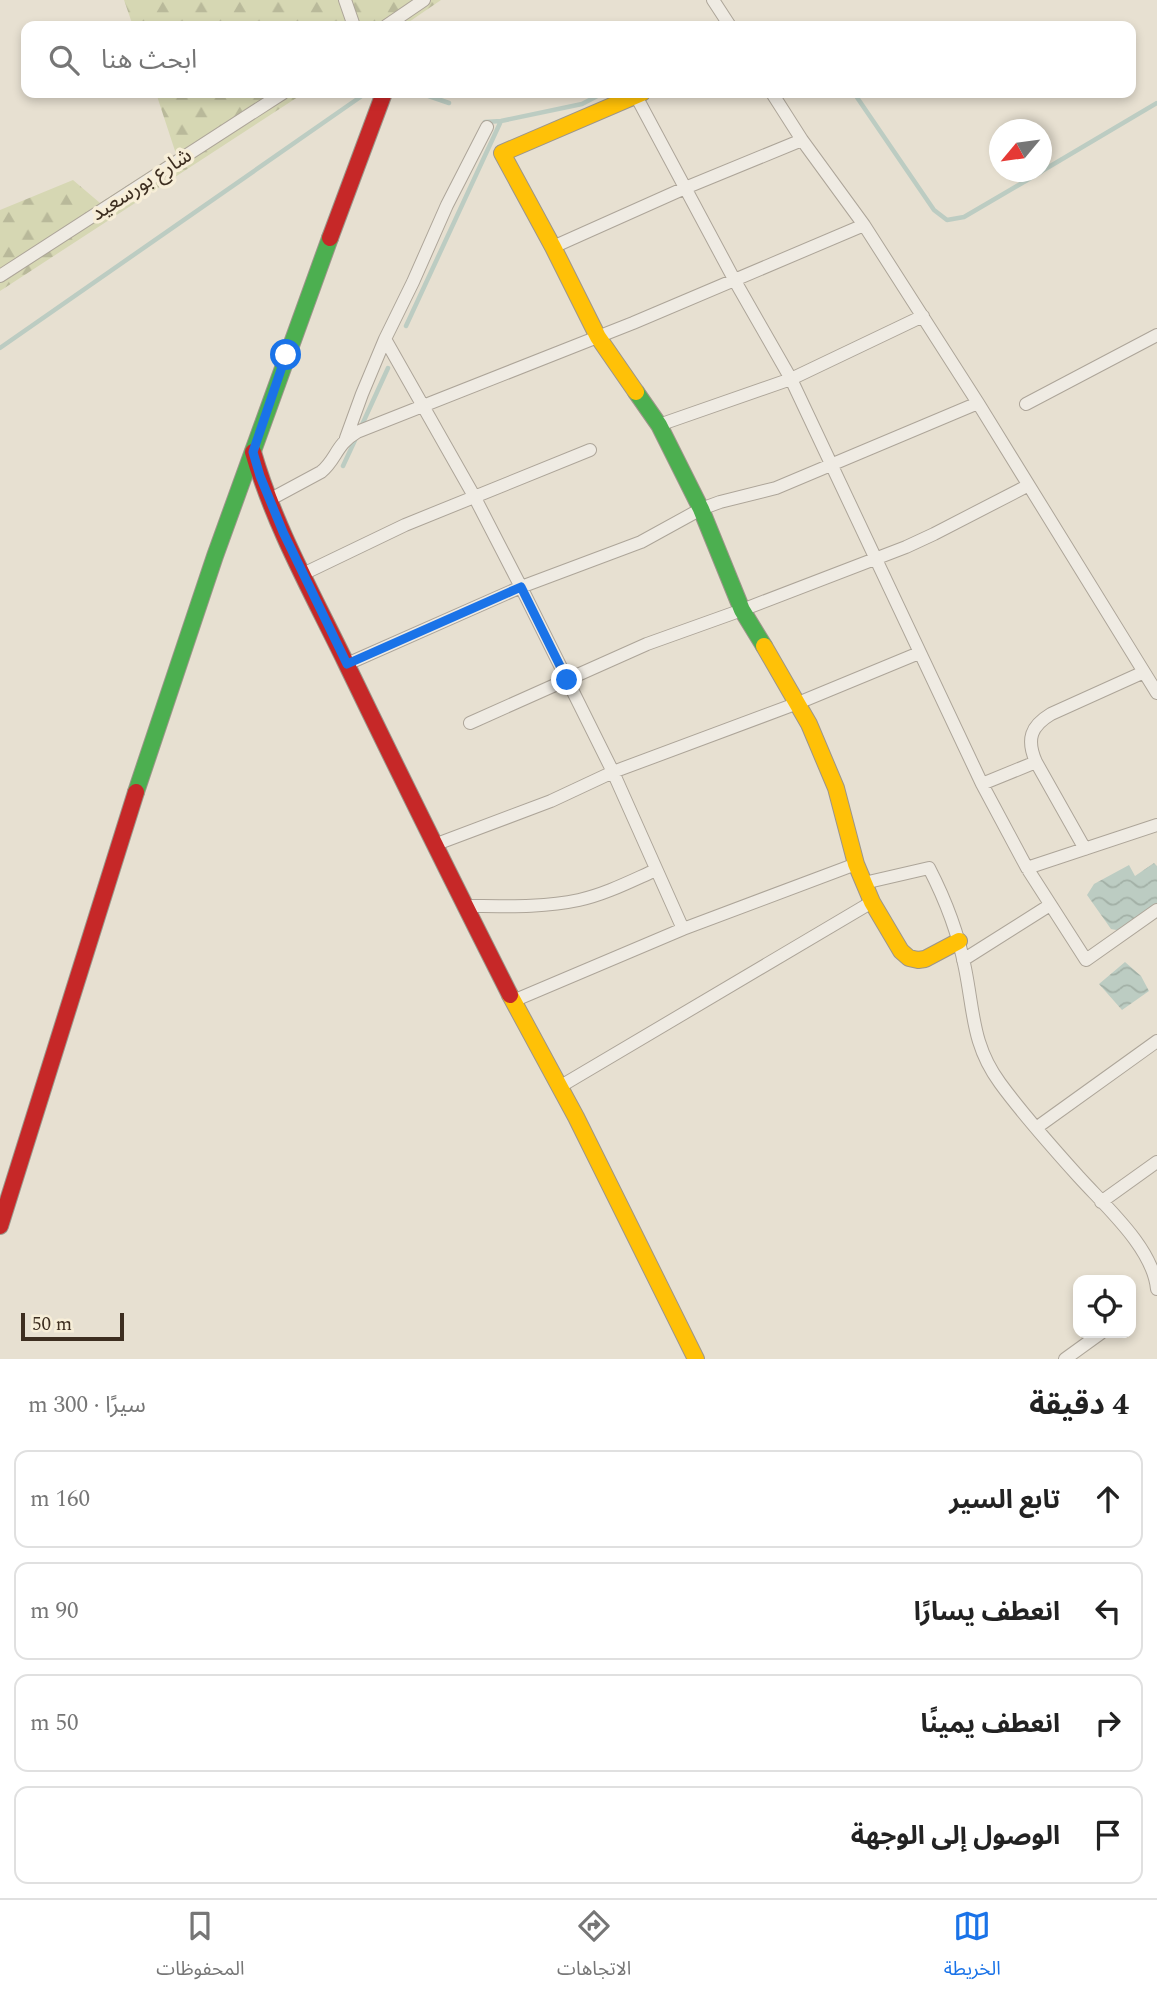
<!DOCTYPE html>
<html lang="ar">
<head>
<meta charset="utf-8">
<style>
	body { margin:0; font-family:Spectral,"Noto Sans Arabic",serif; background:#f2f2f2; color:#222; direction:rtl }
	.controls { position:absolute; right:21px; bottom:21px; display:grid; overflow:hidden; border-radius:14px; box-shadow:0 4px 10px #0003 }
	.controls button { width:63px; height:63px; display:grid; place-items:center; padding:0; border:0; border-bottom:2px solid #e0e0e0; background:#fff; color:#222; font:35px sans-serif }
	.compass { position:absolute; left:989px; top:119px; width:63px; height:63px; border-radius:50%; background:#fff; box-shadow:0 4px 10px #0003; rotate:241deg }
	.scale { position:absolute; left:21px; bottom:18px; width:103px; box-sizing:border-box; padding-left:7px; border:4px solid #3d2e20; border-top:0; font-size:19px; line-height:24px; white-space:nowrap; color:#3d2e20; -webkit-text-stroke:5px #f7eed8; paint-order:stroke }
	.stop { position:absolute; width:21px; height:21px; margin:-16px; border:5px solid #1a73e8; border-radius:50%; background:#fff }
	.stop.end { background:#1a73e8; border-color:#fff; box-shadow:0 2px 7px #0008 }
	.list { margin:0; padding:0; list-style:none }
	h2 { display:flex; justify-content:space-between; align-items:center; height:91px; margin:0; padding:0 28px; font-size:30px }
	h2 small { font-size:23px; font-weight:400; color:#767676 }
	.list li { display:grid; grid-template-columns:46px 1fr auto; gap:21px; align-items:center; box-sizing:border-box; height:98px; margin:0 14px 14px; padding:0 14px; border:2px solid #e0e0e0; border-radius:14px }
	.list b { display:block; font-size:26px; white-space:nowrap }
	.list em { font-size:23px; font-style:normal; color:#767676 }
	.icon { flex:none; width:38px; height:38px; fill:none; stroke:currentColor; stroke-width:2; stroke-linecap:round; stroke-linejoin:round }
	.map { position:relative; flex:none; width:1157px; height:1359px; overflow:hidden; direction:ltr }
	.search { position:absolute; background:#fff; box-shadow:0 4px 10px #0003; left:21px; right:21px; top:21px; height:77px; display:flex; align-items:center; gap:18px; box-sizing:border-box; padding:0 24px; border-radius:14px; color:#767676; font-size:26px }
	.sheet { height:539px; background:#fff }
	nav { display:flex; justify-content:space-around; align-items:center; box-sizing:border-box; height:98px; border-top:2px solid #e0e0e0; background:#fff; font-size:19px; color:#767676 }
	nav a { display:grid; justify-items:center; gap:4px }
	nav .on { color:#1a73e8 }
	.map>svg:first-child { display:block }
	.forest { fill:url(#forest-firs) }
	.water { fill:url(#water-waves) }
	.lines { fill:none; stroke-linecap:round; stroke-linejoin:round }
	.stream { stroke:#bcccc2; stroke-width:4.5 }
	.street-casing { stroke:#ada599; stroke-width:14 }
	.fast-casing { stroke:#9c958a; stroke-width:18 }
	.slow-casing { stroke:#9c958a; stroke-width:18 }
	.jam-casing { stroke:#9c958a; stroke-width:18 }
	.street { stroke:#efebe3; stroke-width:12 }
	.fast { stroke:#4caf50; stroke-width:16 }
	.slow { stroke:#ffc107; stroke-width:16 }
	.jam { stroke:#c62828; stroke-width:16 }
	.route { stroke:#1a73e8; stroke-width:9 }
	.labels { text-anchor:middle; stroke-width:7; stroke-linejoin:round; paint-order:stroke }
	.street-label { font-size:21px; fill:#3d2e20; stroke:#f7eed8 }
</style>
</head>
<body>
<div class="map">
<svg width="1157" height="1359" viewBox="0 0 1157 1359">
	<defs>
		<pattern id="forest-firs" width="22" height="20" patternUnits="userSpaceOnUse" patternTransform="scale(1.75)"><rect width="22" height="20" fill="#d6d7b3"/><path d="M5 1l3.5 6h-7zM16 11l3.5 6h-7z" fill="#b9b99a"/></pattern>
		<pattern id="water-waves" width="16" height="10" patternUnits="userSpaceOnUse" patternTransform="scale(1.75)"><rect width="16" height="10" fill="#bcccc2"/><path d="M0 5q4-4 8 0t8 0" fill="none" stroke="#a2b0a6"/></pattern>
	</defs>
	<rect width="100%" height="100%" fill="#e7e0d1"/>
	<path class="forest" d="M 124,0 L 441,0 L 403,26 L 133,26 Z
		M 156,93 L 304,93 L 0,291 L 0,210 L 73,180 L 100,203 L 176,154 Z"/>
	<path class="water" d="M 1154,863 L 1157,866 L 1157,904 L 1122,931 L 1111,929 L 1087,895 L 1094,884 L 1129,865 L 1135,876 Z
		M 1125,962 L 1141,976 L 1149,991 L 1122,1010 L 1099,984 Z"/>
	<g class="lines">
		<path class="stream" d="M 420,93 L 449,103
			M 854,93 L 934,210 L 947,220 L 964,217 L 1041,172
			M 485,122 L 501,121 L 582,104 L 603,93
			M 1042,171 L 1157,103
			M 406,326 L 501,121
			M 0,348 L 366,93
			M 361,427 L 388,368
			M 343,466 L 356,438"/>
		<g class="street-casing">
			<path id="street" d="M 345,0 L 354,26
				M 713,0 L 730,26
				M 386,26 L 424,0
				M 772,93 L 802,140 L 864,225 L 978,403 L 1157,693
				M 636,96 L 735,281 L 791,379 L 982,784 L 1027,868 L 1086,960 L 1157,910
				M 553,247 L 685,188 L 802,140
				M 0,276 L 283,93
				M 385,339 L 474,496 L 521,587 L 613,772 L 683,929
				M 1026,404 L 1157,335
				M 659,425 L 791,379 L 923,316
				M 346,438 L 362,394 L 385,339 L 413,282 L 447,205 L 487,127
				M 269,500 L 321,472 C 337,459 335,445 357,432 L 633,323 L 864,225
				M 303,574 L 405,525 L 590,450
				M 347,664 L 521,587 L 641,542 L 701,509 L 720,502 L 776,488 L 978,403
				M 470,723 L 647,644 L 742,610 L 906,547 L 934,534 L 1027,486
				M 982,784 L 1036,762
				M 434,845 L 551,801 L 613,772 L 798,703 L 919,653
				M 1085,849 L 1036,762 C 1026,739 1031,726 1051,714 L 1144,672
				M 1027,868 L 1157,825
				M 864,883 L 929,868 C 945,899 958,932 965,968 C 974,1012 972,1045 1000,1083 C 1024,1116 1052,1147 1079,1177 C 1106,1207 1153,1248 1157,1289
				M 464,906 C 501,906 542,908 579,900 C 606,894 631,881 656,870
				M 963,960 L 1050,905
				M 513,1001 L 683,929 L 856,864
				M 561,1086 L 872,902
				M 1036,1128 L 1157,1041
				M 1101,1202 L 1157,1162
				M 1065,1359 L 1101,1333"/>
		</g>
		<g class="fast-casing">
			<path id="fast" d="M 636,392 L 659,425 L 701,509 L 742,610 L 764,646
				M 136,792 L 215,556 L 330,238"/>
		</g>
		<g class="slow-casing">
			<path id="slow" d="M 636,392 L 598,337 L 553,247 L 502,153 L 642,93
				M 764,646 L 809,724 L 836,788 L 856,864 L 872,902 L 901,951 L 909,958 L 918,960 L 925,959 L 959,941
				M 510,995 L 576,1117 L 696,1359"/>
		</g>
		<g class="jam-casing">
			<path id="jam" d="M 330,238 L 384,93
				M 253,452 C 274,525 312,593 345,661 C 399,773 454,884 510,995
				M 0,1226 L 136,792"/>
		</g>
		<use href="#street" class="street"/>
		<use href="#fast" class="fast"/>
		<use href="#slow" class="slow"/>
		<use href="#jam" class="jam"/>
	</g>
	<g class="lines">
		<path class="route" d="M 286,355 L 253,452 L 260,476 L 283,532 L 347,664 L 521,587 L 567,680"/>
	</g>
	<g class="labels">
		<g class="street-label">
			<text transform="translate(141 184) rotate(-33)" y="7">شارع بورسعيد</text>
		</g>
	</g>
</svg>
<div class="controls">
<button><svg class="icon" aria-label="locate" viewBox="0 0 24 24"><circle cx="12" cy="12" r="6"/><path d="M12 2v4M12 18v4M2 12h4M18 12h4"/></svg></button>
</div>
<svg class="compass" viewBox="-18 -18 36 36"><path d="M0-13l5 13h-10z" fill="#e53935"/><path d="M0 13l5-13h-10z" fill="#767676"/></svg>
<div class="scale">50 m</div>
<div class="stop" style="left:286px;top:355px"></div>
<div class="stop end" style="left:567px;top:680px"></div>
<div class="search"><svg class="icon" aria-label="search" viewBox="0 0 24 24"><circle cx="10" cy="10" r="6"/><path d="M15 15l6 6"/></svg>ابحث هنا</div>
</div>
<section class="sheet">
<h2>4 دقيقة<small>سيرًا · 300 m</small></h2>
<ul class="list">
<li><svg class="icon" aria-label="ahead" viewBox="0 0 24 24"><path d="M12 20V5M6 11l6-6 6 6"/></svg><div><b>تابع السير</b></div><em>160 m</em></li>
<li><svg class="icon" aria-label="left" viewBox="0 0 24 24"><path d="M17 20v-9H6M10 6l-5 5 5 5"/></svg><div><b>انعطف يسارًا</b></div><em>90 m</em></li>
<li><svg class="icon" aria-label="right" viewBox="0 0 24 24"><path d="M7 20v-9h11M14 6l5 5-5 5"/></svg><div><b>انعطف يمينًا</b></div><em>50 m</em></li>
<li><svg class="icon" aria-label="arrive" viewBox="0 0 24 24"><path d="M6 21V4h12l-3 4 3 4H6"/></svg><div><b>الوصول إلى الوجهة</b></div></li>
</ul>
</section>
<nav>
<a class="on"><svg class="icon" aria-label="map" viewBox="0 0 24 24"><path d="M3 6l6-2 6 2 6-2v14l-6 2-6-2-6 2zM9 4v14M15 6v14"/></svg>الخريطة</a>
<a><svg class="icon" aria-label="directions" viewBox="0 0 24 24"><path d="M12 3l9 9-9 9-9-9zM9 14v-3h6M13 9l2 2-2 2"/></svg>الاتجاهات</a>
<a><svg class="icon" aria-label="saved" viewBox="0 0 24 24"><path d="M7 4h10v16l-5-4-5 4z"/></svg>المحفوظات</a>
</nav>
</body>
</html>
